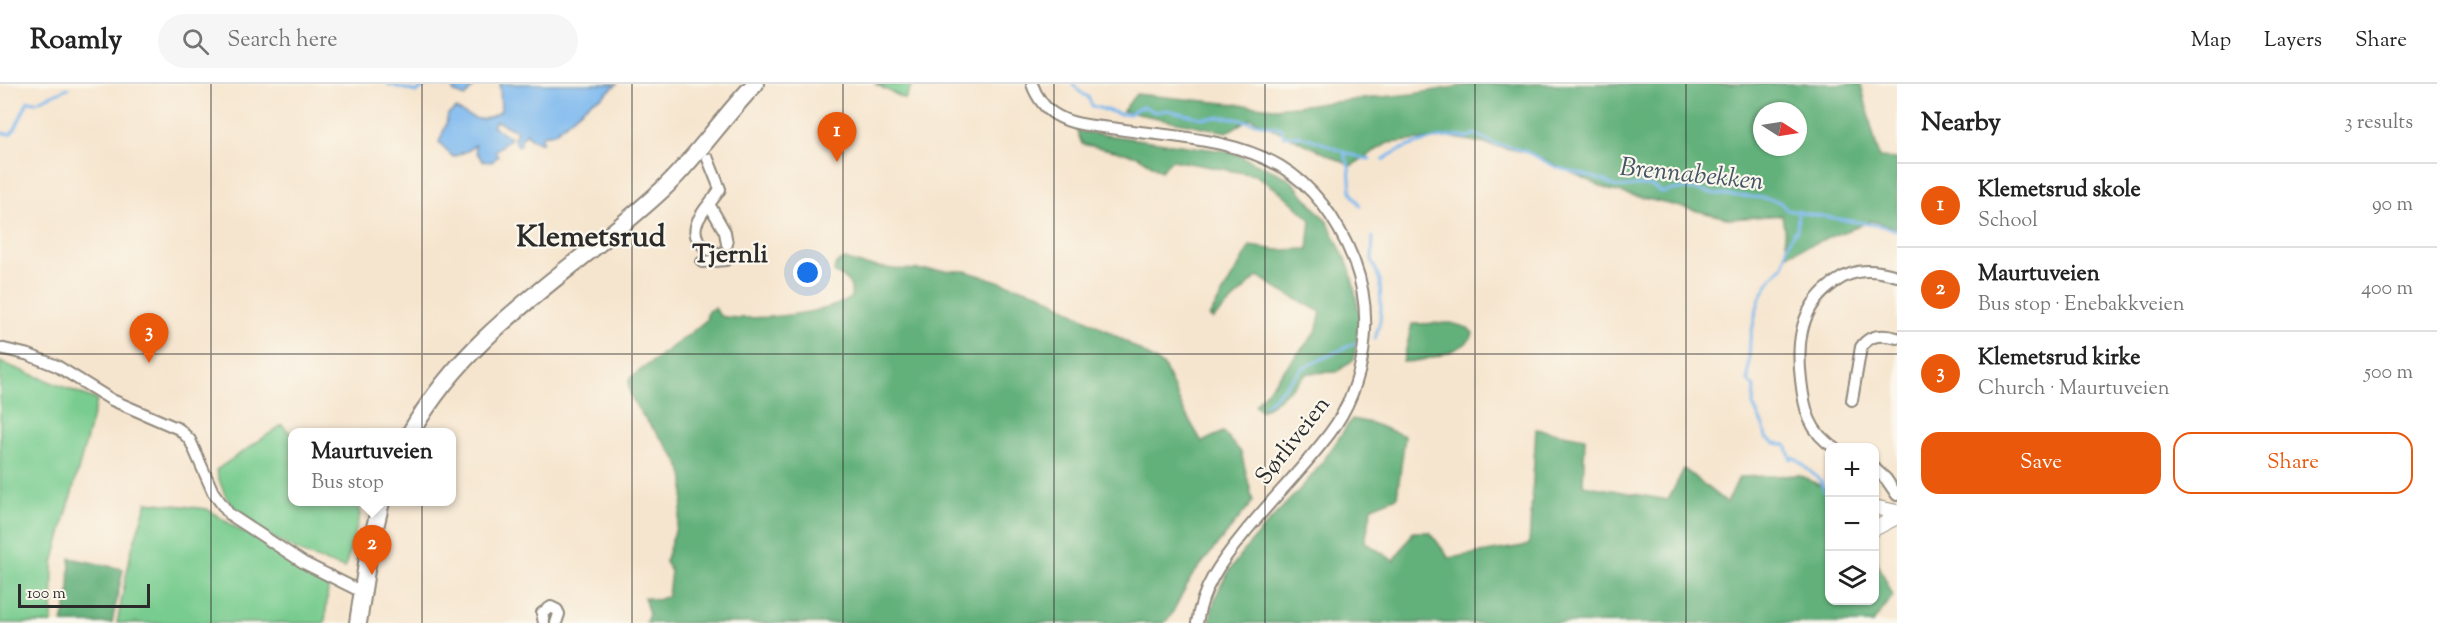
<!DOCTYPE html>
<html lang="en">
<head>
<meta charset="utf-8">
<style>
	body { margin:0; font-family:"Sorts Mill Goudy",serif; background:#f6f6f6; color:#222 }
	.controls { position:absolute; right:18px; bottom:18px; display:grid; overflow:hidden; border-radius:12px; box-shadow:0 2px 4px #0004 }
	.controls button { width:54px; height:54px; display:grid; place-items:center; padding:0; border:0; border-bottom:2px solid #e0e0e0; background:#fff; color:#222; font:30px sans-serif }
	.compass { position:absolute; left:1753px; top:18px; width:54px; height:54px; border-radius:50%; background:#fff; box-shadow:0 2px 4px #0004; rotate:102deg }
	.scale { position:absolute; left:18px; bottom:15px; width:132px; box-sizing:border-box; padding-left:6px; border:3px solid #2b2b2b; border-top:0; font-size:16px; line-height:21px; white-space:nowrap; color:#2b2b2b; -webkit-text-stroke:4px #fbf7ec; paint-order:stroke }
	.you { position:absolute; left:808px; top:189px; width:21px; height:21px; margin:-15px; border:4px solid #fff; border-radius:50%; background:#1a73e8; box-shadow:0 0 0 9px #1a73e833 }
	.badge { display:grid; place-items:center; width:39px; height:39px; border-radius:50%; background:#ea580c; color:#fff; font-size:20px; font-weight:700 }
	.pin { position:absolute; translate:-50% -50px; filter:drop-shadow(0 2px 3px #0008) }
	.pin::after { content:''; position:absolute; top:32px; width:21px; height:18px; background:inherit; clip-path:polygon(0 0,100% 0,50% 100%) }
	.popup { position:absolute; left:288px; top:344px; width:168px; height:78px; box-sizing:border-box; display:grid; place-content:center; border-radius:12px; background:#fff; filter:drop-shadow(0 2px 4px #0005); font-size:20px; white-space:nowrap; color:#767676 }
	.popup b { font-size:22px; color:#222 }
	.popup::after { content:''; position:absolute; left:50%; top:100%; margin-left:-12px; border:12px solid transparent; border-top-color:#fff }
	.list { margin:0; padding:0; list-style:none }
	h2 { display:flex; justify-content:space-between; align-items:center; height:78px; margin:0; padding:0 24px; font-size:26px }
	h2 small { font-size:20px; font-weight:400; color:#767676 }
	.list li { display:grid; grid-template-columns:39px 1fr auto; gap:18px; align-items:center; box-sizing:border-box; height:84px; padding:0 24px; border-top:2px solid #e0e0e0 }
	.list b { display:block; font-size:22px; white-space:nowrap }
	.list p { margin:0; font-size:20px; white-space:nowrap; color:#767676 }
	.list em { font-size:20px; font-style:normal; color:#767676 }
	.actions { display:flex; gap:12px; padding:18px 24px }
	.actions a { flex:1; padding:14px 0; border:2px solid #ea580c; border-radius:18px; text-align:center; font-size:21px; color:#ea580c }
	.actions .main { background:#ea580c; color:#fff }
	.icon { flex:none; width:33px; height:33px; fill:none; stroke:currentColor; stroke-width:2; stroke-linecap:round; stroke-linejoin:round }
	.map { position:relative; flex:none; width:1897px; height:539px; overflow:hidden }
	header { display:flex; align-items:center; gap:36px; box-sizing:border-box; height:84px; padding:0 30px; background:#fff; border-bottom:2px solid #e0e0e0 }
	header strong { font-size:28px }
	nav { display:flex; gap:33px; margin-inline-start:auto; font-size:21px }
	.search { width:420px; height:54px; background:#f6f6f6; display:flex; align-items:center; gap:15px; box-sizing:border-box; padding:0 21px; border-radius:33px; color:#767676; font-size:22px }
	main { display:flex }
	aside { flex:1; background:#fff }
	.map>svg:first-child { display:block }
	.green { fill:#78cc8f; stroke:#527c5d; stroke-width:1.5 }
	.forest { fill:#62b07a; stroke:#466e52; stroke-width:1.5; fill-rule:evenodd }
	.water { fill:#7cb8ee; stroke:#54728c; stroke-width:1.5 }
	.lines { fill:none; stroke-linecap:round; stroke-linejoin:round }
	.stream { stroke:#7cb8ee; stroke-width:3 }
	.minor-casing { stroke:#90887c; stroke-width:14 }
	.tertiary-casing { stroke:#90887c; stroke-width:16 }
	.primary-casing { stroke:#90887c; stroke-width:20 }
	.minor { stroke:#fff; stroke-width:10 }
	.tertiary { stroke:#fff; stroke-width:14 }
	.primary { stroke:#fff; stroke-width:16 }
	.grid { fill:none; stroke:#2b2b2b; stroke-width:1.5; stroke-opacity:0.55 }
	.labels { text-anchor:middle; stroke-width:4.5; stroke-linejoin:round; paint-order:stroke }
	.street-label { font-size:24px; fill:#2b2b2b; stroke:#fbf7ec }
	.water-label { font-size:26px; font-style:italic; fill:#435566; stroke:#fbf7ec }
	.neighbourhood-label { font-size:26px; font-weight:bold; fill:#2b2b2b; stroke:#fbf7ec }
	.district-label { font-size:30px; font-weight:bold; fill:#2b2b2b; stroke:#fbf7ec }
</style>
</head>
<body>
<header>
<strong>Roamly</strong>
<div class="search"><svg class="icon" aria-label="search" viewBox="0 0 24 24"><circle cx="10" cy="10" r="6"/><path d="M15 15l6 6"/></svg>Search here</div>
<nav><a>Map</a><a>Layers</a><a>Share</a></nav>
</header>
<main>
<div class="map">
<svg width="1897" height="539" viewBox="0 0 1897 539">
	<rect width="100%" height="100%" fill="#fbf7ec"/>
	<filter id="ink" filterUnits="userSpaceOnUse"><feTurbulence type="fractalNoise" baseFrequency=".0167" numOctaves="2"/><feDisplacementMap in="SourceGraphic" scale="12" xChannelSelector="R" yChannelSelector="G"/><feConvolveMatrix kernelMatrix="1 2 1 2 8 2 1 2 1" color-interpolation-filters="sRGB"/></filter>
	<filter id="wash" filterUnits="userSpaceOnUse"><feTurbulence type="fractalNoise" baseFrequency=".008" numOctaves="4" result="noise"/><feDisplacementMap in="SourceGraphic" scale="24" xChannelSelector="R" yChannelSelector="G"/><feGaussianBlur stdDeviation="1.35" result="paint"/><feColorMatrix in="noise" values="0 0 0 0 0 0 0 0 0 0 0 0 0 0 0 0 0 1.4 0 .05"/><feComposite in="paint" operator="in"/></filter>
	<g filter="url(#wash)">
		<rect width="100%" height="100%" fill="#f6e5ce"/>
		<path class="green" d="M 875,0 L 912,0 L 905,15 Z
			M 0,278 L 97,316 L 53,479 L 52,539 L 0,539 Z
			M 282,341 L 292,351 L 292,418 L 357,418 L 360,431 L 345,484 C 308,473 256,452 231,420 C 223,410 220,398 216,386 Z
			M 147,418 L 207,425 L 244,449 L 252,450 L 301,481 L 300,483 L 328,504 L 325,539 L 117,539 L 131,468 Z"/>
		<path class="forest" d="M 1474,0 L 1861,0 L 1879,74 L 1897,75 L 1897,144 L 1871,137 L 1788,170 L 1782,131 L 1731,135 L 1609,106 L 1530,69 L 1451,53 L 1388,59 L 1351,82 L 1251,34 L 1227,48 L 1123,27 L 1136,10 L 1275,24 L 1412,10 ZM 1762,27 L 1798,27 L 1798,63 L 1762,63 Z
			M 1077,47 L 1231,68 L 1289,94 L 1328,139 L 1350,185 L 1360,232 L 1354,275 L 1337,288 L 1308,289 L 1278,316 L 1261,327 L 1255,321 L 1316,248 L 1321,228 L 1281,207 L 1258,192 L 1213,235 L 1209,233 L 1250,162 L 1277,166 L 1308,165 L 1311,136 L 1282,109 L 1255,91 L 1172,76 L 1161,87 L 1138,72 L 1082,60 Z
			M 845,175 L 864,181 L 894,185 L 965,187 L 1041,210 L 1125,257 L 1164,282 L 1184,327 L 1202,358 L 1223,348 L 1241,368 L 1253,417 L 1192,492 L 1170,533 L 1164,539 L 646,539 L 649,530 L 644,513 L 657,516 L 668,512 L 671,487 L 665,478 C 672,454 686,422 684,397 C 682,363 620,324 630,294 L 692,248 L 706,236 L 708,227 L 715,224 L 720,232 C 745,238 831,230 851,213 C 853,198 846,195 834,188 L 836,179 Z
			M 1451,239 L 1468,244 L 1473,249 C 1470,267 1420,278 1403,278 L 1412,240 Z
			M 1352,335 L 1371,339 L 1405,352 L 1397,413 L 1372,423 L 1365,458 L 1394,477 L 1413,448 L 1430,448 L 1449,474 L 1529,461 L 1536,345 L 1585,354 L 1583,401 L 1668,416 L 1684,385 L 1727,419 L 1739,393 L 1800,391 L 1829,406 L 1830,516 L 1874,516 L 1875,473 L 1893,512 L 1873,539 L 1210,539 C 1212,487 1276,433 1309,395 C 1325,376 1338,355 1352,335 Z
			M 70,474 L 123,485 L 112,539 L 62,539 L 69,509 Z"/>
		<path class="water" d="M 450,0 L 476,0 L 465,13 L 454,8 Z
			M 500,0 L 617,0 L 602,13 L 592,17 L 554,49 L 542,51 L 542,59 L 530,54 L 527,49 L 521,55 L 521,60 L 518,62 L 514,55 L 517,47 L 496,37 L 492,42 L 511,54 L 495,67 L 498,72 L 492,78 L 483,77 L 476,68 L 475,61 L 469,66 L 453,73 L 439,58 L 446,41 L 448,30 L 456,25 C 476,36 481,40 501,27 Z"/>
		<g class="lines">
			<path class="stream" d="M 388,0 L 416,8 L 430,0
				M 1073,0 L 1080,8 L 1088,13 L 1092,22 L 1120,30 L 1130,30 L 1139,24 L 1145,23 L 1155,28 L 1167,26 L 1202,34 L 1226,33 L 1281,44 L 1284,52 C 1314,48 1340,72 1370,75
				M 0,49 L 10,50 L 15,45 L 28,17 L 36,18 L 68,4
				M 1344,68 L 1349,83 L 1351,108 L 1360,122
				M 1383,76 C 1399,63 1448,47 1467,54 L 1475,50 L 1494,60 L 1507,62 L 1527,68 L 1556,83 L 1606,97 C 1618,110 1636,98 1651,102 C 1656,103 1659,108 1664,109 C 1683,100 1702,109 1723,111 C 1742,112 1759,112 1777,117 C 1782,118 1783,123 1787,126 L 1886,143 L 1897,147
				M 1798,127 L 1797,148 L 1794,148 L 1788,160 L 1783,182 L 1772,193 L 1759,216 L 1750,255 L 1748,297 L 1754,303 L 1753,321 L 1764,344 L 1766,354 L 1775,359 L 1786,361 L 1791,375 L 1794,373 L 1821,397 L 1824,407 L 1830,411
				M 1373,153 L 1372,176 L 1380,197 L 1381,224 L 1380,237 L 1375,255
				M 1266,321 L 1303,284 L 1355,259"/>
		</g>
	</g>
	<g filter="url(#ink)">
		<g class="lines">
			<g class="minor-casing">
				<path id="minor" d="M 1032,0 C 1036,12 1045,25 1056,31 C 1074,42 1097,42 1118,45 C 1172,53 1231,54 1280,82 C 1315,103 1339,139 1354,177 C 1375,232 1366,301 1330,349 C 1303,385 1270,417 1242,452 C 1220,479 1202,504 1197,539
					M 709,120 L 725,148 L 727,160
					M 702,178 L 726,176 C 722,168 713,169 706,164 C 679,145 711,121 720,105 L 708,75
					M 0,264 L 29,271 L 57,282 L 112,316 L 179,345 L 190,356 L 213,408 L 229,430 L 304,479 L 362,508
					M 1852,316 L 1861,263 C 1870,250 1883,250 1897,254
					M 1835,364 C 1809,349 1804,324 1801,296 C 1797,263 1799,230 1825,206 C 1848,185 1868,183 1897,192
					M 1874,384 L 1886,395 L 1897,411
					M 544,539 L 542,529 L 551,523 L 557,526 L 559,530 L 556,539"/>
			</g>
			<g class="tertiary-casing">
				<path id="tertiary" d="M 1874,423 L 1897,428
					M 1874,445 L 1897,433"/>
			</g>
			<g class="primary-casing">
				<path id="primary" d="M 411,348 C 472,241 575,187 662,106 C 696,74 722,34 755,0
					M 358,539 L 368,473 L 381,418"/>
			</g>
			<use href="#minor" class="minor"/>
			<use href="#tertiary" class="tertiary"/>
			<use href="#primary" class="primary"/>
		</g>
	</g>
	<path class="grid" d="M 211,0 L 211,539M 422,0 L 422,539M 632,0 L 632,539M 843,0 L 843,539M 1054,0 L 1054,539M 1265,0 L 1265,539M 1475,0 L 1475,539M 1686,0 L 1686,539M 0,270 L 1897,270"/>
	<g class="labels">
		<g class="street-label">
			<text transform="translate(1292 356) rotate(-52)" y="8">Sørliveien</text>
		</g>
		<g class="water-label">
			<text transform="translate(1692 89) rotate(6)" y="9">Brennabekken</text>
		</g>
		<g class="neighbourhood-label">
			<text x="730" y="178">Tjernli</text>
		</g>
		<g class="district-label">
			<text x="591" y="162">Klemetsrud</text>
		</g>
	</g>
</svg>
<div class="controls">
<button>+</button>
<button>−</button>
<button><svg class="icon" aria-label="layers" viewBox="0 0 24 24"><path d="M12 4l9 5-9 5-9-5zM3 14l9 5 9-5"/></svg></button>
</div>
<svg class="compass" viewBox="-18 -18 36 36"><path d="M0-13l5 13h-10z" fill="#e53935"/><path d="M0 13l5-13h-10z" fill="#767676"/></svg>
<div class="scale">100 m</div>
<div class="you"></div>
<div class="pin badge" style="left:837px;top:78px">1</div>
<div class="pin badge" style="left:372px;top:491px">2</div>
<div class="popup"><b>Maurtuveien</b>Bus stop</div>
<div class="pin badge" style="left:149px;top:279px">3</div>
</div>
<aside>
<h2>Nearby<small>3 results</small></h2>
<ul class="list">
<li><span class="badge">1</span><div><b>Klemetsrud skole</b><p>School</p></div><em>90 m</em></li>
<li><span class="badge">2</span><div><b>Maurtuveien</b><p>Bus stop · Enebakkveien</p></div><em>400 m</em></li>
<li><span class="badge">3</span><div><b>Klemetsrud kirke</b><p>Church · Maurtuveien</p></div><em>500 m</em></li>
</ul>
<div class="actions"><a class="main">Save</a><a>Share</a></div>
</aside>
</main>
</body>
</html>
